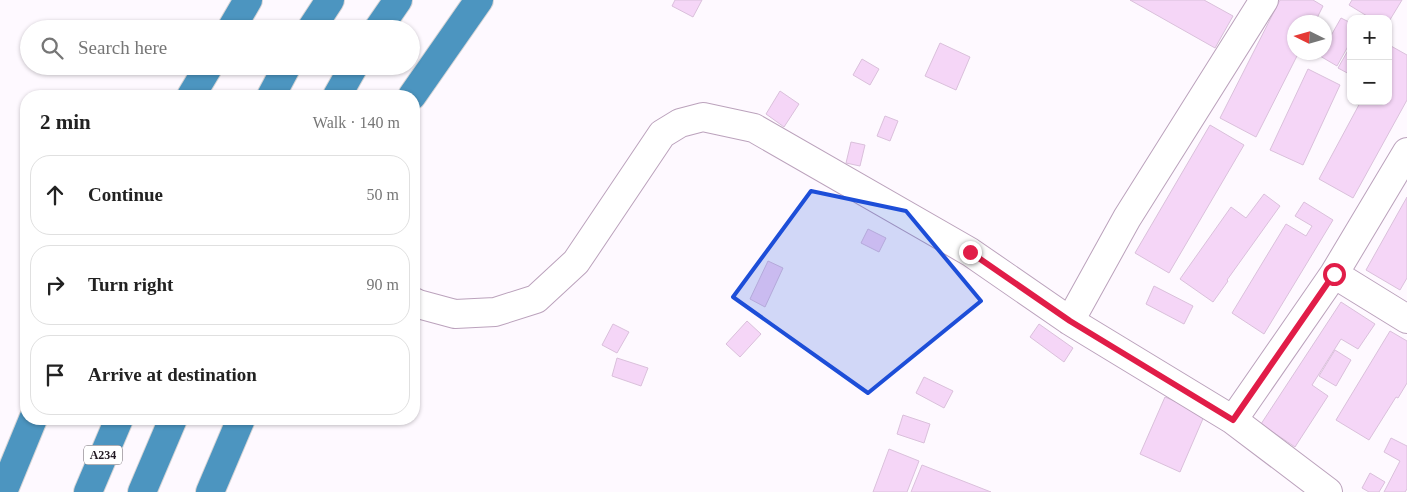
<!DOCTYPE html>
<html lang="en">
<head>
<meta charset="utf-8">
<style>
	body { margin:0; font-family:Georgia,serif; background:#f2f2f2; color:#222 }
	.controls { position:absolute; right:15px; top:15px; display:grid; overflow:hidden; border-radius:10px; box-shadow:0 1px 4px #0004 }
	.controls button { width:45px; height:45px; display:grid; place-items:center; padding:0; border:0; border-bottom:1px solid #e0e0e0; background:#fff; color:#222; font:25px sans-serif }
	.compass { position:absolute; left:1287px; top:15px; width:45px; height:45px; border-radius:50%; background:#fff; box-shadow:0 1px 4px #0004; rotate:275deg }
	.stop { position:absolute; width:15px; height:15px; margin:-11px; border:4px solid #e11d48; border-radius:50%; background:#fff }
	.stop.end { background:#e11d48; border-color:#fff; box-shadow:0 1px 5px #0008 }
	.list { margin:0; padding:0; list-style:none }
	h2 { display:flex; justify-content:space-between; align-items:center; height:65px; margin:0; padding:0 20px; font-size:21px }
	h2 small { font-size:16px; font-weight:400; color:#767676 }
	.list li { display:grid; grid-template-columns:32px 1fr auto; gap:15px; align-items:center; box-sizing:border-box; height:80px; margin:0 10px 10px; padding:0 10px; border:1px solid #e0e0e0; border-radius:20px }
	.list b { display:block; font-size:19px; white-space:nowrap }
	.list em { font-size:16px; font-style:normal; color:#767676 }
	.icon { flex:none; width:28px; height:28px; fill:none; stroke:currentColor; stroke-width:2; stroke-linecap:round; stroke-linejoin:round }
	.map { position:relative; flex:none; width:1407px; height:492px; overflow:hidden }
	.search { position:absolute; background:#fff; box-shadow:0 1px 4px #0004; left:20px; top:20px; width:400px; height:55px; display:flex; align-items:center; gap:12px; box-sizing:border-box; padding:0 18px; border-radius:28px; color:#767676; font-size:19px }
	.panel { position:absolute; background:#fff; box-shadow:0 1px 4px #0004; left:20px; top:90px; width:400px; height:335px; border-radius:20px }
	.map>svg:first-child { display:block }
	.building { fill:#f5d6f7; stroke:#dac0db }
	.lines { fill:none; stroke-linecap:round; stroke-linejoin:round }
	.minor-casing { stroke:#bba2bc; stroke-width:30 }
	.highway-casing { stroke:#d7d6d7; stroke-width:30 }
	.minor { stroke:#fff; stroke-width:28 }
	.highway { stroke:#4c95c0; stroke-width:28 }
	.route { stroke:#e11d48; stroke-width:6 }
	.marked { fill:#1d4ed8; fill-opacity:0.2; stroke:#1d4ed8; stroke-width:4; stroke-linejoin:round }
	.labels { text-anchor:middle; stroke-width:5; stroke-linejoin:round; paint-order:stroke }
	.shield { fill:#fff; stroke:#645e65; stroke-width:1 }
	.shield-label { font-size:12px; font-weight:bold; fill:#221923 }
</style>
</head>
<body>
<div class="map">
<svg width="1407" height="492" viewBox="0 0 1407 492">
	<rect width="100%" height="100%" fill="#fef9ff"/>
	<path class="building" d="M 675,0 L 702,0 L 693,17 L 672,6 Z
		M 1130,0 L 1204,0 L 1233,16 L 1215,48 Z
		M 1280,0 L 1313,0 L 1323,6 L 1315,22 L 1294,22 L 1294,52 L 1299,52 L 1256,137 L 1220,118 Z
		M 1352,0 L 1402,0 L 1388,23 L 1388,19 L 1372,19 L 1349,5 Z
		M 1341,18 L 1351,23 L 1351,41 L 1337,66 L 1320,56 L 1322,52 L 1324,52 L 1324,48 Z
		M 940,43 L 970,57 L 956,90 L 925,76 Z
		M 1351,45 L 1351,75 L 1338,68 Z
		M 1391,46 L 1407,55 L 1407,100 L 1353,198 L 1319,179 L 1361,101 L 1388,101 L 1388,52 Z
		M 862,59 L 879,69 L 870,85 L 853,75 Z
		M 1308,69 L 1340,85 L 1303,165 L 1270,150 Z
		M 780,91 L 799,104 L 784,127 L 766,114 Z
		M 885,116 L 898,121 L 890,141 L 877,136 Z
		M 1210,125 L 1244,145 L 1169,273 L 1135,253 Z
		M 851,142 L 865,145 L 860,166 L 846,163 Z
		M 1264,194 L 1280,206 L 1227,280 L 1228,281 L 1213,302 L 1180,279 L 1231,207 L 1246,218 Z
		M 1407,197 L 1407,278 L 1400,290 L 1366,270 Z
		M 1304,202 L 1333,220 L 1264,334 L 1232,313 L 1286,224 L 1306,236 L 1312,226 L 1295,216 Z
		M 868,229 L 886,238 L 879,252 L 861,243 Z
		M 768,261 L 783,268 L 765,307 L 750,299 Z
		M 1154,286 L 1193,306 L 1184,324 L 1146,304 Z
		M 1341,302 L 1375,324 L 1358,349 L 1341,339 L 1312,385 L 1328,396 L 1295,447 L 1261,424 Z
		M 747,321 L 761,334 L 740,357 L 726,344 Z
		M 613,324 L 629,332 L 617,353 L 602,345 Z
		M 1039,324 L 1073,348 L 1064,362 L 1030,337 Z
		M 1390,331 L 1407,341 L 1407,383 L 1398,398 L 1396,397 L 1369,440 L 1336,420 Z
		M 1335,350 L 1351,360 L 1336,386 L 1319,376 Z
		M 617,358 L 648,368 L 641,386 L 612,376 Z
		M 924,377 L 953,391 L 944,408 L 916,393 Z
		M 1165,397 L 1205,414 L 1180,472 L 1140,454 Z
		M 903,415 L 930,424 L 924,443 L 897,434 Z
		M 1391,438 L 1407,446 L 1407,489 L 1405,492 L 1384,492 L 1400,461 L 1384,452 Z
		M 889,449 L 919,461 L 907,492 L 873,492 Z
		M 922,465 L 991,492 L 911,492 Z
		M 1370,473 L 1385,482 L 1379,492 L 1369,492 L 1362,488 Z"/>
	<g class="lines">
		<g class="minor-casing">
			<path id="minor" d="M 1334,274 L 1407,319
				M 414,302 L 418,304 L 455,314 L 495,312 L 536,299 L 576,262 L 662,134 L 680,123 L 703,117 L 754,128 L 970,252 L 1070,321 L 1233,420 L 1328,492
				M 1070,321 L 1127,218 L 1264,0
				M 1233,420 L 1334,274 L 1407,152"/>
		</g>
		<g class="highway-casing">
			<path id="highway" d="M 231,29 L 248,0
				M 311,29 L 330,0
				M 378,29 L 398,0
				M 191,96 L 209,66
				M 271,96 L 287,66
				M 337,96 L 354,66
				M 412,96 L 479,0
				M 3,492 L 33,419
				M 88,492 L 119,419
				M 142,492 L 173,419
				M 210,492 L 241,419"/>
		</g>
		<use href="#minor" class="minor"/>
		<use href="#highway" class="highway"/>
	</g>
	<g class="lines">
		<path class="route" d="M 970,252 L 1070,321 L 1233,420 L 1334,274"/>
	</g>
	<path class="marked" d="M 811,191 L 906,211 L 981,301 L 868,393 L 733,297 Z"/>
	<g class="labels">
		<rect class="shield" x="84" y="445.5" width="38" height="19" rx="4"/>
		<g class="shield-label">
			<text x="103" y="459">A234</text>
		</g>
	</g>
</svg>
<div class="controls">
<button>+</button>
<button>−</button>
</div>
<svg class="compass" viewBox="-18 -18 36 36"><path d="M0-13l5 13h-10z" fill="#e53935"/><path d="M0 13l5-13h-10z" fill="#767676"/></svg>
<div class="stop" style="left:1334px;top:274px"></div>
<div class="stop end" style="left:970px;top:252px"></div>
<div class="search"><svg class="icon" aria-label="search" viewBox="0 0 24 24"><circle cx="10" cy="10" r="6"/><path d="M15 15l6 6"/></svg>Search here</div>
<section class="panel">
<h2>2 min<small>Walk · 140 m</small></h2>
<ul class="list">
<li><svg class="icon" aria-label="ahead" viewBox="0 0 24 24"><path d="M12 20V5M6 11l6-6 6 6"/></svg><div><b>Continue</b></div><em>50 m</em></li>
<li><svg class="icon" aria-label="right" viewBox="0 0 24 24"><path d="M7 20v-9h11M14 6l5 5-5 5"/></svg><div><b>Turn right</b></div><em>90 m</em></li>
<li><svg class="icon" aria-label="arrive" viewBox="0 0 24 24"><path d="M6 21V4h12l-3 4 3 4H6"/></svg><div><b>Arrive at destination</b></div></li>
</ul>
</section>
</div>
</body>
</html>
